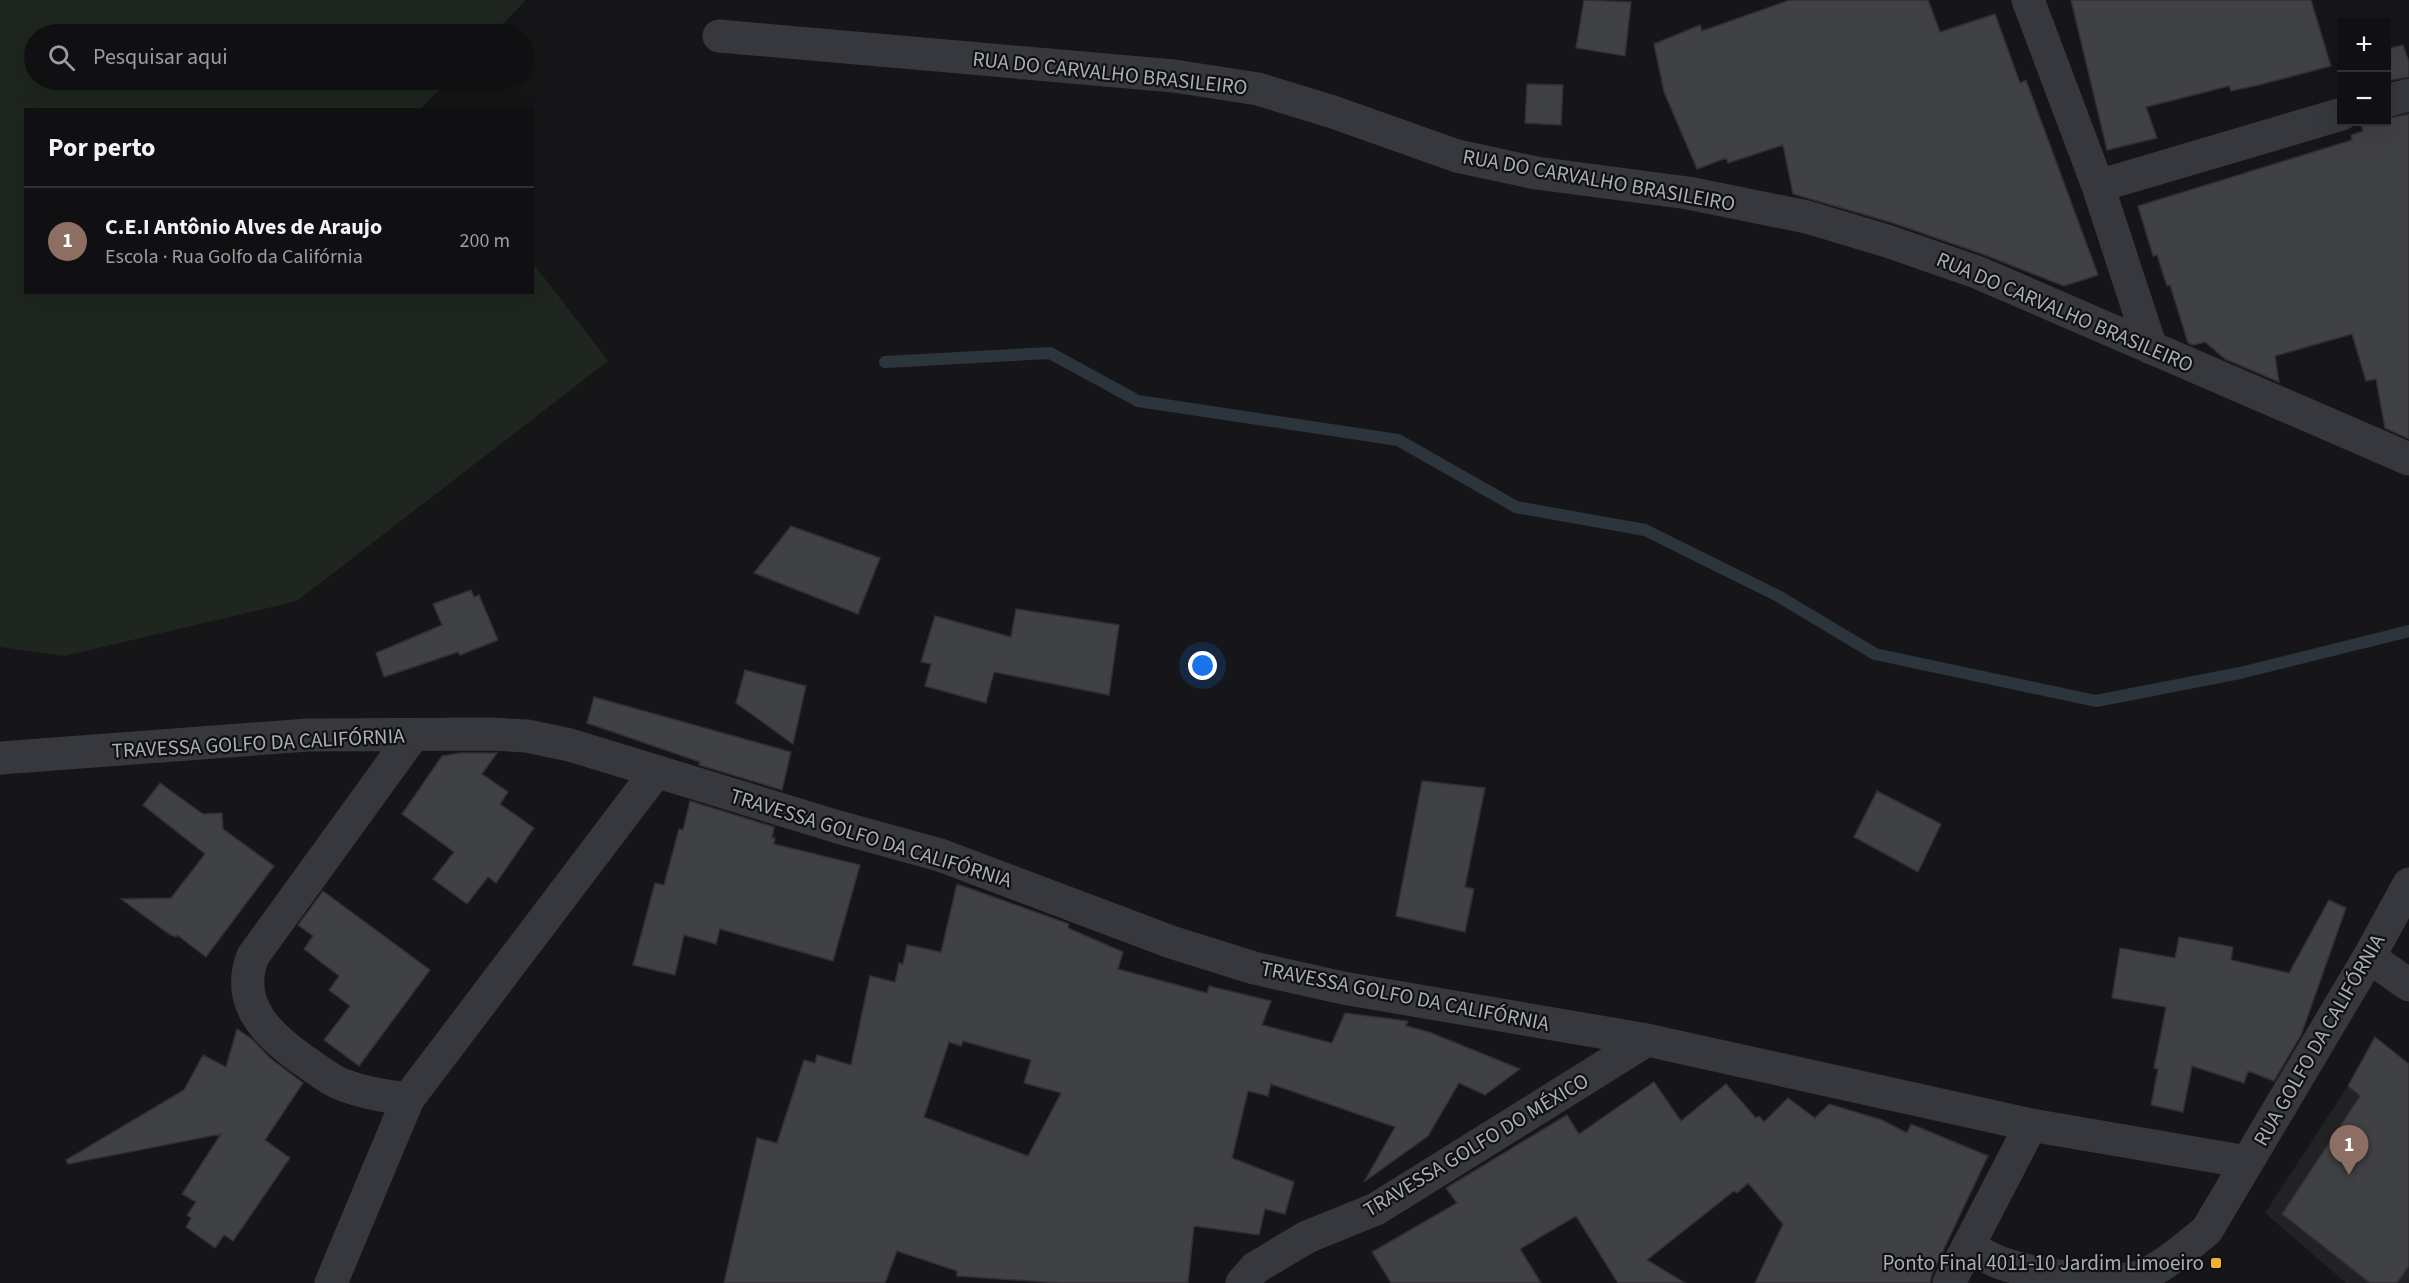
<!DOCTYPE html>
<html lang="pt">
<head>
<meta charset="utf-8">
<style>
	body { margin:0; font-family:"Source Sans 3",sans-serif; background:#19191b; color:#f1f3f6 }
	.controls { position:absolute; right:18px; top:18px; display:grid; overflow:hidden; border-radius:0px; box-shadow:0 6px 24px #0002 }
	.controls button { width:54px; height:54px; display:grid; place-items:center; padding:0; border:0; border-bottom:2px solid #303032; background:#101012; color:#f1f3f6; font:30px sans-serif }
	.you { position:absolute; left:1203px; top:666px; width:21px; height:21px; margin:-15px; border:4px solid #fff; border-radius:50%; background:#1a73e8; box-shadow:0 0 0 9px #1a73e833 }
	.badge { display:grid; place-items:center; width:39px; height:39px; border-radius:50%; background:#ea580c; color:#fff; font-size:20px; font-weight:700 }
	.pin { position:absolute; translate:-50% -50px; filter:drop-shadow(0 2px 3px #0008) }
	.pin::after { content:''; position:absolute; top:32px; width:21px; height:18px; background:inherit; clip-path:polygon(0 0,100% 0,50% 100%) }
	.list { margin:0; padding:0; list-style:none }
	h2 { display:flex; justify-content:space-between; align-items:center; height:78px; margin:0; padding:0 24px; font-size:26px }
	h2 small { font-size:20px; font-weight:400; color:#9c9d9f }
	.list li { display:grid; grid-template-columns:39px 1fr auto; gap:18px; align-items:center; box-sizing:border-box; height:108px; padding:0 24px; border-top:2px solid #303032 }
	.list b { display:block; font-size:22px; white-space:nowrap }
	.list p { margin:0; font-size:20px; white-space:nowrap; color:#9c9d9f }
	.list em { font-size:20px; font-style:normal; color:#9c9d9f }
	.icon { flex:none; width:33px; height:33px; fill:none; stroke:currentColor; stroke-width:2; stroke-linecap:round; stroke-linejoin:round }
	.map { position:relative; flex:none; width:2409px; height:1283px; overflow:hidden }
	.search { position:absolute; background:#101012; box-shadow:0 6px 24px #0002; left:24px; top:24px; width:510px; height:66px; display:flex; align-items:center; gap:15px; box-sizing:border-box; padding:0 21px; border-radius:33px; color:#9c9d9f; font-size:22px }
	.panel { position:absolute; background:#101012; box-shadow:0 6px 24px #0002; left:24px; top:108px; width:510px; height:186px; border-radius:0px }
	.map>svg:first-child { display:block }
	.built { fill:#222225 }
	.green { fill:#1e261f }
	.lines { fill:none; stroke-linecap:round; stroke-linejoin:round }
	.stream { stroke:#2c353c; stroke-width:12 }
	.building { fill:#404145; stroke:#303034; stroke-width:1.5; fill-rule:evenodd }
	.minor { stroke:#37383d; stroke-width:33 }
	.poi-dot { fill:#f2b134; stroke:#111113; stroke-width:2 }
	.labels { text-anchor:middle; stroke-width:4.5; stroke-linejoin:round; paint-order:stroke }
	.street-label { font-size:21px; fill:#a8adb8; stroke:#111113 }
	.poi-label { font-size:21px; fill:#a8adb8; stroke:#111113; text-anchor:end }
</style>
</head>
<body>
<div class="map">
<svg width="2409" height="1283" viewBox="0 0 2409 1283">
	<rect width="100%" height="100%" fill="#161618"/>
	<path class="built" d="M 2348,1086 L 2409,1137 L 2409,1283 L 2346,1283 L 2265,1213 Z"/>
	<path class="green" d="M 0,0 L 526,0 L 493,34 L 34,34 L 34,80 L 449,80 L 420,109 L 26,110 L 26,292 L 532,292 L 533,263 L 608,361 L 297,601 L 64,656 L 0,647 Z"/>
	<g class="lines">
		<path class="stream" d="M 885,362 L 1050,353 L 1138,401 L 1398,440 L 1516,507 L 1645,530 L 1778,596 L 1875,654 L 2096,701 L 2240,673 L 2409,631"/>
	</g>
	<path class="building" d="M 1584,0 L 1631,2 L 1625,56 L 1576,48 Z
		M 1790,0 L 1928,0 L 1940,32 L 1995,14 L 2020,83 L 2026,80 L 2098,275 L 2064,286 L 1985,255 L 1893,223 L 1793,194 L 1783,145 L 1728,163 L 1726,158 L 1697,169 L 1664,92 L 1654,44 L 1700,25 L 1702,31 Z
		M 2071,0 L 2311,0 L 2331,66 L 2259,85 L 2231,91 L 2229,86 L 2146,107 L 2157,138 L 2107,150 Z
		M 2403,45 L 2409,62 L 2409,77 L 2386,81 L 2386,49 Z
		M 1527,84 L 1563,85 L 1561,125 L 1525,123 Z
		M 2409,114 L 2409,439 L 2385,428 L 2376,379 L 2366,381 L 2352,334 L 2275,356 L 2279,382 L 2225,359 L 2205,342 L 2193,345 L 2188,343 L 2170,285 L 2167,286 L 2157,255 L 2153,256 L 2138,206 L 2352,140 L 2351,135 L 2363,131 L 2360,122 L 2386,122 L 2386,119 Z
		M 791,526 L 880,558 L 858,614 L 754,573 Z
		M 471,590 L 474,597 L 479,595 L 498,640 L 460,655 L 458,652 L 384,677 L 376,653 L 442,625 L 433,604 Z
		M 1016,609 L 1119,625 L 1109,695 L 994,672 L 986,703 L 925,686 L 931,664 L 921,662 L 935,616 L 1011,637 Z
		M 745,670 L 806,686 L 793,744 L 736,703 Z
		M 594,697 L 791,752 L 782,790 L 699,765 L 700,762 L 587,723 Z
		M 460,753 L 497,753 L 482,774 L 508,792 L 500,804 L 534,828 L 496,883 L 488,877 L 467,904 L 433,879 L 454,852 L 402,814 L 442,756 Z
		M 1422,781 L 1485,788 L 1465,887 L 1474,889 L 1465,932 L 1396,916 Z
		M 160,783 L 203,814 L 222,813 L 223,829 L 274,866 L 206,957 L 177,935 L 176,937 L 169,934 L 121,899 L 171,898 L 205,854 L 143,805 Z
		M 1877,791 L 1941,824 L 1918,872 L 1854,837 Z
		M 690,801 L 774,827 L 772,838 L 775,838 L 774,844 L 860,865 L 833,961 L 720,929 L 716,944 L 684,935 L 675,975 L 633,965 L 655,883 L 664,885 L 679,829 L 683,830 Z
		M 957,884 L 1069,924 L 1068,928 L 1123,952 L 1118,969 L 1207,993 L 1209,986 L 1271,1001 L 1262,1025 L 1332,1043 L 1345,1013 L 1408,1021 L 1406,1026 L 1429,1032 L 1520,1069 L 1485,1095 L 1459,1083 L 1428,1136 L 1364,1182 L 1395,1127 L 1271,1084 L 1268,1096 L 1248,1091 L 1232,1158 L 1294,1182 L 1285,1214 L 1265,1209 L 1259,1235 L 1194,1226 L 1188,1283 L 1060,1283 L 957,1276 L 957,1271 L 897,1251 L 885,1283 L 724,1283 L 757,1138 L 777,1143 L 804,1060 L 815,1063 L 817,1055 L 851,1065 L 870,976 L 895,982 L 899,963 L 903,964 L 907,945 L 941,952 ZM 963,1041 L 1031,1060 L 1024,1083 L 1061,1093 L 1028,1156 L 924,1117 L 949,1042 L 961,1046 Z
		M 323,891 L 430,970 L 359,1066 L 324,1040 L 350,1006 L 329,990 L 339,976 L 304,949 L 313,936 L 298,925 Z
		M 2329,900 L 2346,908 L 2301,1035 L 2274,1081 L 2248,1071 L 2244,1083 L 2192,1066 L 2183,1112 L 2151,1105 L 2158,1069 L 2154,1068 L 2166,1007 L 2112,998 L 2120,948 L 2175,958 L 2179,937 L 2233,947 L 2231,960 L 2289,973 Z
		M 237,1029 L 252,1039 L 270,1058 L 303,1083 L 265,1140 L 290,1158 L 233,1241 L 224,1235 L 215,1248 L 186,1227 L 191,1218 L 187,1215 L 196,1202 L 182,1194 L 221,1134 L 68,1164 L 66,1160 L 184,1090 L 203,1055 L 226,1067 Z
		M 2375,1037 L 2409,1064 L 2409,1266 L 2397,1283 L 2370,1283 L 2282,1214 L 2360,1096 L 2348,1086 Z
		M 1654,1082 L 1681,1121 L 1726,1084 L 1756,1118 L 1759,1116 L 1764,1122 L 1788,1098 L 1815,1118 L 1829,1104 L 1882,1120 L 1907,1133 L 1911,1124 L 1988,1156 L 1932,1274 L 1930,1283 L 1755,1283 L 1783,1224 L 1748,1183 L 1737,1193 L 1734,1191 L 1647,1260 L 1685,1283 L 1618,1283 L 1576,1216 L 1520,1249 L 1541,1283 L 1391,1283 L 1372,1252 L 1457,1203 L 1446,1188 L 1567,1115 L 1579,1134 Z"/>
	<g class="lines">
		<path class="minor" d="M 2028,0 L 2098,186 L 2151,348
			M 719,36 L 1174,76 L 1258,89 L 1333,112 L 1457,156 L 1536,173 L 1688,193 L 1807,217 L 1887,241 L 1979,273 L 2409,459
			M 2386,101 L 2409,95
			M 2098,186 L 2342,114
			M 0,758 L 308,735 L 491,734 L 527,736 L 570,745 L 838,827 L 940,855 L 1171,942 L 1254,968 L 1343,988 L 1647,1040 L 2031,1125 L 2247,1162
			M 2369,957 L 2409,985
			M 408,1099 C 385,1096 363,1093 341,1084 C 330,1080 319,1071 309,1064 C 272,1039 233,1006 253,956 L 413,735
			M 1968,1246 C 1979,1252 1989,1259 2001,1263 C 2038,1276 2094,1283 2134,1278 C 2157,1273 2189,1245 2207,1230 L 2369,957 L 2409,884
			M 331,1283 L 408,1099 L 655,773
			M 1242,1283 L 1255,1268 L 1307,1237 L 1376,1209 L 1647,1040
			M 1949,1283 L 2031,1125"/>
	</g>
	<rect class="poi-dot" x="2210" y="1257" width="12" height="12" rx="3"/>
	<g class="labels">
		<g class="street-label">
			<text transform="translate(1110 73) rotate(6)" y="7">RUA DO CARVALHO BRASILEIRO</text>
			<text transform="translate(1599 180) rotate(10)" y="7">RUA DO CARVALHO BRASILEIRO</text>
			<text transform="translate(2065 312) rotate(23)" y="7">RUA DO CARVALHO BRASILEIRO</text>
			<text transform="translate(258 743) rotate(-3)" y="7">TRAVESSA GOLFO DA CALIFÓRNIA</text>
			<text transform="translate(871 838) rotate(17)" y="7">TRAVESSA GOLFO DA CALIFÓRNIA</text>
			<text transform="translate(1405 996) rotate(11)" y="7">TRAVESSA GOLFO DA CALIFÓRNIA</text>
			<text transform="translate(2319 1040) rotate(-60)" y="7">RUA GOLFO DA CALIFÓRNIA</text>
			<text transform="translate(1476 1145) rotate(-31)" y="7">TRAVESSA GOLFO DO MÉXICO</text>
		</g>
		<g class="poi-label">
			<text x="2204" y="1270">Ponto Final 4011-10 Jardim Limoeiro</text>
		</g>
	</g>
</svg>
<div class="controls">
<button>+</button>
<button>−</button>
</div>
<div class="you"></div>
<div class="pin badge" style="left:2349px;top:1175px;background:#8d6e63">1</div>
<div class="search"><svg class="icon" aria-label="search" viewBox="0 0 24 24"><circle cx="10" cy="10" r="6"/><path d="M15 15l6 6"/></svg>Pesquisar aqui</div>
<section class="panel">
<h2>Por perto<small></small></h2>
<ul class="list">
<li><span class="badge" style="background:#8d6e63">1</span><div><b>C.E.I Antônio Alves de Araujo</b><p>Escola · Rua Golfo da Califórnia</p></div><em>200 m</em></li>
</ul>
</section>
</div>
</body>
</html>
